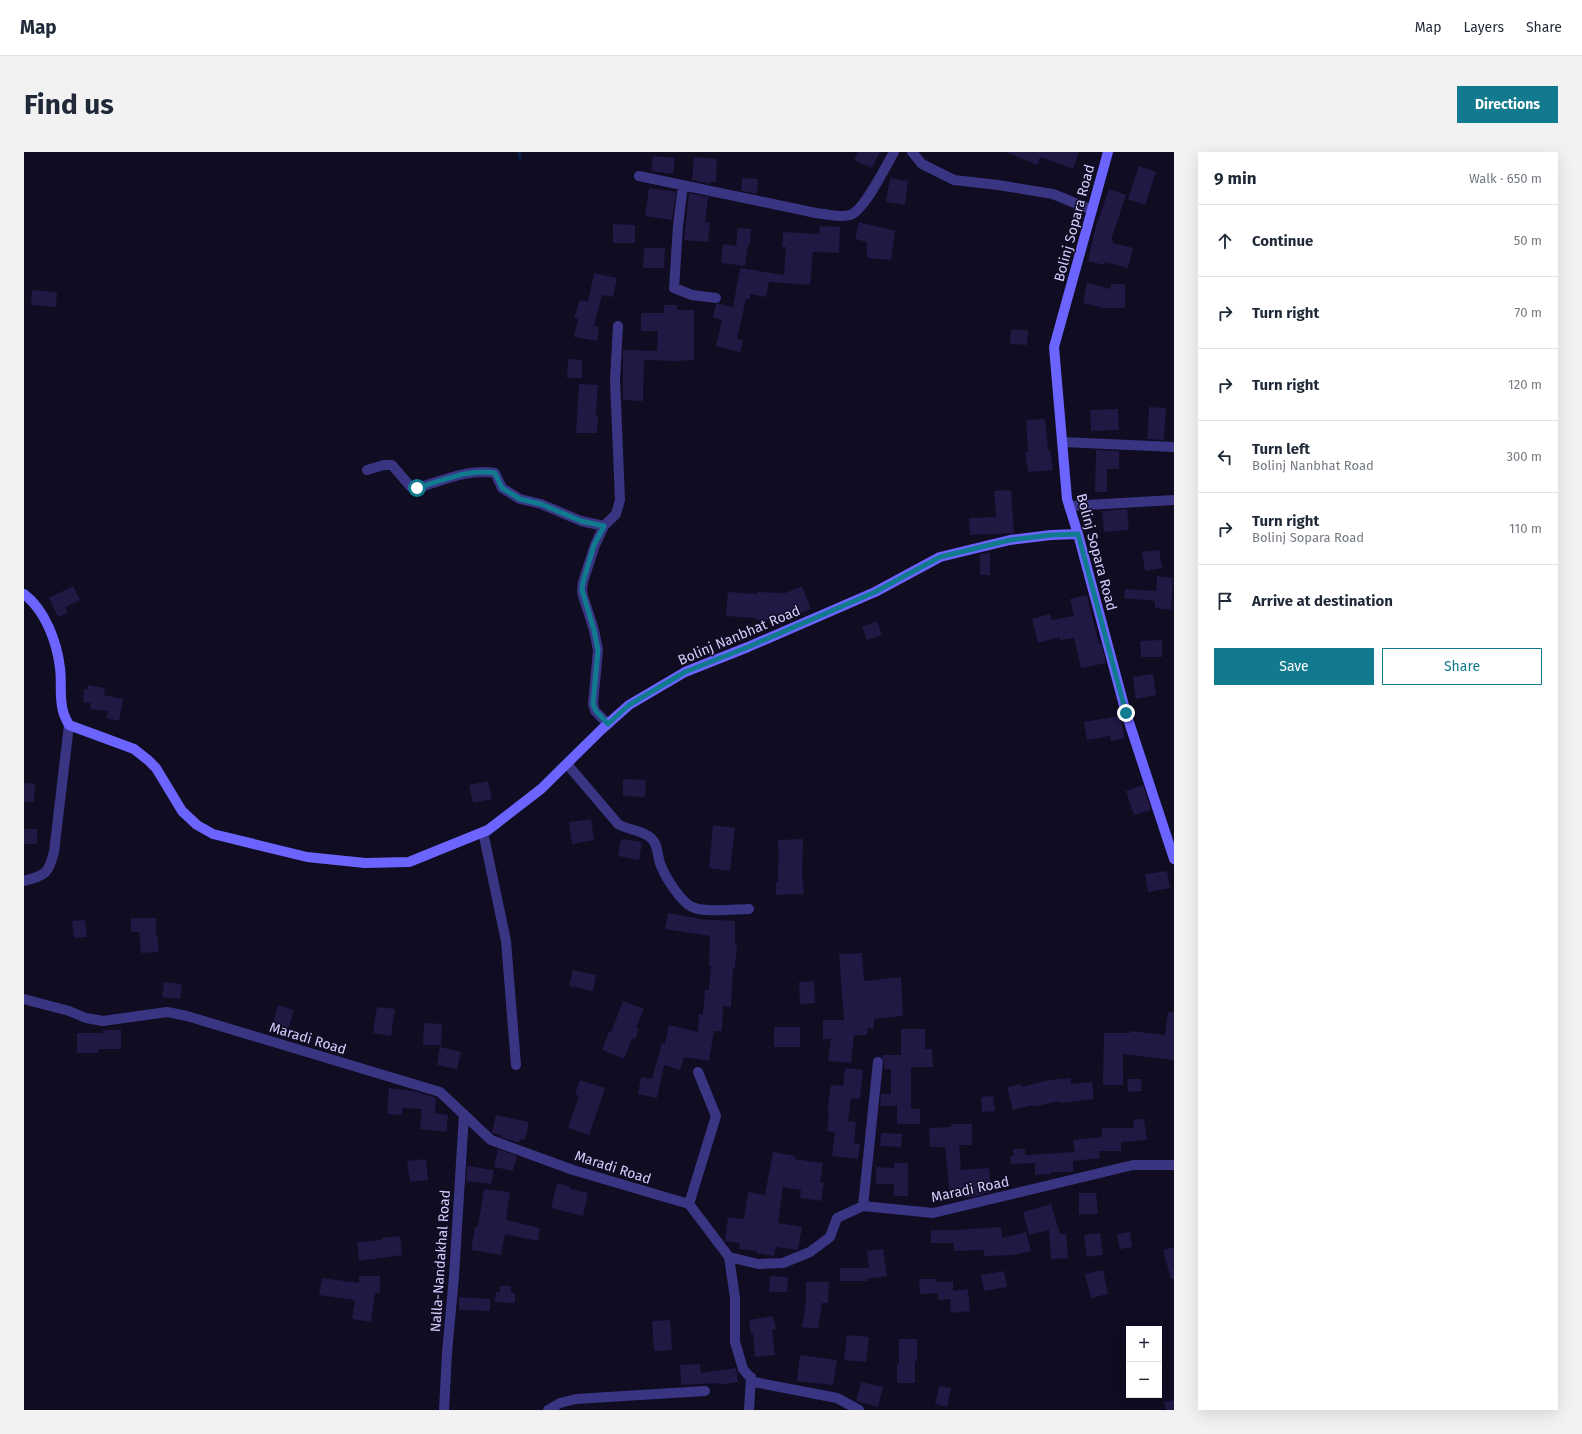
<!DOCTYPE html>
<html lang="en">
<head>
<meta charset="utf-8">
<style>
	body { margin:0; font-family:"Fira Sans",sans-serif; background:#f2f2f3; color:#1f2937 }
	.controls { position:absolute; right:12px; bottom:12px; display:grid; overflow:hidden; border-radius:0px; box-shadow:0 4px 16px #0002 }
	.controls button { width:36px; height:36px; display:grid; place-items:center; padding:0; border:0; border-bottom:1px solid #e0e1e3; background:#fff; color:#1f2937; font:20px sans-serif }
	.stop { position:absolute; width:12px; height:12px; margin:-9px; border:3px solid #117a8e; border-radius:50%; background:#fff }
	.stop.end { background:#117a8e; border-color:#fff; box-shadow:0 1px 4px #0008 }
	.list { margin:0; padding:0; list-style:none }
	h2 { display:flex; justify-content:space-between; align-items:center; height:52px; margin:0; padding:0 16px; font-size:17px }
	h2 small { font-size:13px; font-weight:400; color:#747a83 }
	.list li { display:grid; grid-template-columns:26px 1fr auto; gap:12px; align-items:center; box-sizing:border-box; height:72px; padding:0 16px; border-top:1px solid #e0e1e3 }
	.list b { display:block; font-size:15px; white-space:nowrap }
	.list p { margin:0; font-size:13px; white-space:nowrap; color:#747a83 }
	.list em { font-size:13px; font-style:normal; color:#747a83 }
	.actions { display:flex; gap:8px; padding:12px 16px }
	.actions a { flex:1; padding:9px 0; border:1px solid #117a8e; border-radius:0px; text-align:center; font-size:14px; color:#117a8e }
	.actions .main { background:#117a8e; color:#fff }
	.icon { flex:none; width:22px; height:22px; fill:none; stroke:currentColor; stroke-width:2; stroke-linecap:round; stroke-linejoin:round }
	.map { position:relative; flex:none; width:1150px; height:1258px; overflow:hidden; border-radius:0px }
	header { display:flex; align-items:center; gap:24px; box-sizing:border-box; height:56px; padding:0 20px; background:#fff; border-bottom:1px solid #e0e1e3 }
	header strong { font-size:19px }
	nav { display:flex; gap:22px; margin-inline-start:auto; font-size:14px }
	.intro { display:flex; align-items:center; justify-content:space-between; box-sizing:border-box; height:96px; padding:0 24px }
	h1 { margin:0; font-size:28px }
	.button { padding:10px 18px; border-radius:0px; background:#117a8e; color:#fff; font-size:14px; font-weight:700 }
	main { display:flex; gap:24px; padding:0 24px }
	aside { flex:1; background:#fff; border-radius:0px; box-shadow:0 4px 16px #0002 }
	.map>svg:first-child { display:block }
	.lines { fill:none; stroke-linecap:round; stroke-linejoin:round }
	.stream { stroke:#091e44; stroke-width:3.5 }
	.building { fill:#211844 }
	.street { stroke:#393583; stroke-width:10 }
	.secondary { stroke:#6b64ff; stroke-width:10 }
	.route { stroke:#117a8e; stroke-width:5 }
	.labels { text-anchor:middle; stroke-width:3; stroke-linejoin:round; paint-order:stroke }
	.street-label { font-size:14px; fill:#d4cdff; stroke:#100c22 }
</style>
</head>
<body>
<header>
<strong>Map</strong>
<nav><a>Map</a><a>Layers</a><a>Share</a></nav>
</header>
<div class="intro"><h1>Find us</h1><a class="button">Directions</a></div>
<main>
<div class="map">
<svg width="1150" height="1258" viewBox="0 0 1150 1258">
	<rect width="100%" height="100%" fill="#100c22"/>
	<g class="lines">
		<path class="stream" d="M 495,0 L 496,6"/>
	</g>
	<path class="building" d="M 834,0 L 856,0 L 848,16 L 830,8 Z
		M 982,0 L 1055,0 L 1049,17 L 1016,5 L 1013,13 Z
		M 629,4 L 651,6 L 649,22 L 627,19 Z
		M 670,5 L 693,7 L 692,30 L 686,30 L 686,32 L 668,28 Z
		M 1115,14 L 1132,20 L 1121,53 L 1104,47 Z
		M 718,26 L 734,27 L 733,42 L 717,39 Z
		M 866,26 L 884,29 L 881,53 L 862,50 Z
		M 625,36 L 652,40 L 648,68 L 621,64 Z
		M 1085,37 L 1102,43 L 1087,88 L 1089,89 L 1089,91 L 1109,96 L 1104,116 L 1081,110 L 1080,113 L 1064,109 L 1072,74 Z
		M 665,41 L 684,45 L 681,70 L 686,71 L 684,90 L 660,88 Z
		M 835,70 L 871,79 L 867,108 L 843,106 L 843,90 L 831,87 Z
		M 589,72 L 611,73 L 611,91 L 589,91 Z
		M 796,74 L 816,75 L 815,101 L 789,100 L 786,133 L 745,130 L 742,145 L 726,142 L 726,147 L 722,147 L 713,187 L 719,188 L 716,200 L 692,194 L 698,168 L 689,165 L 692,152 L 695,152 L 709,155 L 716,116 L 760,123 L 762,95 L 758,95 L 759,80 L 795,82 Z
		M 714,76 L 727,77 L 726,93 L 724,93 L 721,114 L 697,111 L 699,92 L 712,94 Z
		M 620,96 L 641,96 L 640,116 L 619,116 Z
		M 570,121 L 593,126 L 589,145 L 578,143 L 570,174 L 575,175 L 573,189 L 550,185 L 554,167 L 550,166 L 556,148 L 564,150 Z
		M 1063,131 L 1087,137 L 1087,132 L 1101,132 L 1101,156 L 1080,156 L 1059,151 Z
		M 8,138 L 33,140 L 32,155 L 7,153 Z
		M 640,153 L 653,153 L 653,158 L 670,158 L 670,208 L 653,209 L 620,208 L 619,249 L 599,248 L 599,198 L 633,199 L 634,179 L 617,179 L 617,161 L 640,161 Z
		M 987,178 L 1004,178 L 1003,193 L 986,192 Z
		M 544,207 L 558,208 L 558,226 L 543,226 Z
		M 555,232 L 574,233 L 572,264 L 574,264 L 573,281 L 552,281 Z
		M 1125,255 L 1142,256 L 1140,288 L 1123,287 Z
		M 1094,257 L 1095,278 L 1067,279 L 1066,258 Z
		M 1021,267 L 1024,298 L 1026,298 L 1029,318 L 1004,320 L 1001,300 L 1004,300 L 1002,268 Z
		M 1072,298 L 1095,299 L 1095,317 L 1083,317 L 1083,340 L 1071,340 Z
		M 987,338 L 990,381 L 946,383 L 945,366 L 972,365 L 970,339 Z
		M 1103,357 L 1105,378 L 1080,380 L 1078,359 Z
		M 1135,398 L 1138,416 L 1121,419 L 1118,400 Z
		M 966,401 L 966,423 L 956,423 L 956,402 Z
		M 1133,424 L 1149,426 L 1147,458 L 1131,456 L 1131,449 L 1100,446 L 1101,437 L 1132,439 Z
		M 49,434 L 56,448 L 41,455 L 44,461 L 34,465 L 25,446 Z
		M 778,434 L 787,457 L 757,469 L 732,468 L 732,466 L 702,464 L 704,440 L 733,442 L 733,440 L 761,441 Z
		M 1063,443 L 1075,492 L 1077,491 L 1082,511 L 1057,516 L 1050,486 L 1036,488 L 1036,485 L 1014,491 L 1008,467 L 1026,462 L 1027,468 L 1050,464 L 1046,447 Z
		M 853,469 L 858,483 L 843,488 L 838,475 Z
		M 1138,488 L 1138,505 L 1117,505 L 1116,489 Z
		M 1129,522 L 1132,543 L 1112,547 L 1109,525 Z
		M 64,533 L 81,536 L 80,543 L 99,547 L 95,569 L 82,566 L 84,559 L 66,557 L 67,551 L 59,550 L 60,537 L 63,538 Z
		M 1096,564 L 1101,586 L 1087,589 L 1086,584 L 1063,588 L 1060,570 Z
		M 599,627 L 622,628 L 621,645 L 599,644 Z
		M 464,629 L 468,647 L 449,651 L 445,633 Z
		M 0,631 L 11,632 L 10,650 L 0,650 Z
		M 1119,633 L 1127,658 L 1110,663 L 1102,639 Z
		M 567,667 L 570,688 L 548,692 L 545,670 Z
		M 689,673 L 711,676 L 706,719 L 685,716 Z
		M 0,677 L 13,677 L 13,692 L 0,692 Z
		M 597,687 L 618,690 L 615,708 L 594,704 Z
		M 779,687 L 778,729 L 779,729 L 780,742 L 752,743 L 752,730 L 754,730 L 754,710 L 755,709 L 754,688 Z
		M 1143,719 L 1146,736 L 1124,740 L 1121,722 Z
		M 644,761 L 673,766 L 673,767 L 711,769 L 711,791 L 713,791 L 711,816 L 709,816 L 707,855 L 699,854 L 698,879 L 690,879 L 685,909 L 660,905 L 656,918 L 640,913 L 633,946 L 614,942 L 617,925 L 628,927 L 638,891 L 641,892 L 645,873 L 674,880 L 675,862 L 679,863 L 681,838 L 685,838 L 687,814 L 685,814 L 686,784 L 641,777 Z
		M 107,766 L 132,766 L 132,783 L 133,782 L 135,800 L 117,801 L 115,780 L 107,780 Z
		M 61,768 L 63,785 L 50,786 L 48,769 Z
		M 838,801 L 840,829 L 877,825 L 879,864 L 850,867 L 850,877 L 844,876 L 843,883 L 830,883 L 827,911 L 804,909 L 807,887 L 799,887 L 799,868 L 820,868 L 815,802 Z
		M 549,818 L 572,823 L 569,839 L 545,834 Z
		M 790,829 L 791,851 L 776,852 L 775,830 Z
		M 140,830 L 158,832 L 156,847 L 138,845 Z
		M 599,849 L 620,857 L 612,876 L 615,877 L 611,887 L 608,886 L 600,907 L 578,898 L 585,880 L 587,880 Z
		M 254,853 L 270,858 L 264,878 L 248,873 Z
		M 353,855 L 371,857 L 367,884 L 349,881 Z
		M 1144,860 L 1150,860 L 1150,908 L 1099,902 L 1099,933 L 1079,933 L 1080,881 L 1106,881 L 1106,879 L 1141,883 Z
		M 400,871 L 418,872 L 417,893 L 399,893 Z
		M 750,875 L 776,875 L 776,895 L 750,895 Z
		M 877,877 L 901,877 L 901,897 L 908,897 L 909,915 L 887,915 L 887,957 L 896,957 L 896,972 L 873,972 L 873,954 L 856,954 L 857,942 L 867,942 L 867,917 L 860,917 L 860,910 L 858,903 L 877,903 Z
		M 79,878 L 97,878 L 97,897 L 74,897 L 74,901 L 53,901 L 53,881 L 79,881 Z
		M 416,895 L 437,900 L 433,917 L 413,913 Z
		M 821,916 L 839,918 L 836,947 L 827,946 L 824,969 L 832,970 L 830,991 L 836,992 L 834,1007 L 808,1004 L 811,980 L 803,979 L 805,959 L 803,959 L 807,933 L 819,934 Z
		M 1047,926 L 1047,932 L 1068,930 L 1070,947 L 1036,951 L 1035,949 L 1009,955 L 1009,953 L 989,958 L 983,935 L 997,932 L 997,935 L 1025,928 Z
		M 1103,927 L 1117,927 L 1118,939 L 1104,940 Z
		M 556,928 L 581,936 L 565,983 L 544,976 L 555,944 L 551,943 Z
		M 365,936 L 390,939 L 412,946 L 411,961 L 424,963 L 422,980 L 396,977 L 398,957 L 378,956 L 378,963 L 363,962 Z
		M 969,944 L 971,959 L 958,960 L 957,945 Z
		M 472,963 L 505,970 L 501,988 L 496,987 L 495,991 L 476,985 L 477,983 L 469,981 L 468,980 Z
		M 1120,967 L 1123,988 L 1097,990 L 1097,999 L 1067,999 L 1075,999 L 1076,1006 L 1049,1009 L 1049,1020 L 1027,1020 L 1027,1022 L 1011,1023 L 1011,1011 L 987,1012 L 986,1004 L 989,1004 L 989,997 L 1001,997 L 1001,1003 L 1051,1000 L 1049,988 L 1078,985 L 1078,976 L 1110,976 L 1109,968 Z
		M 927,972 L 948,972 L 948,993 L 935,993 L 937,1018 L 965,1016 L 967,1040 L 949,1045 L 926,1046 L 921,995 L 906,995 L 905,976 L 927,975 Z
		M 857,981 L 878,982 L 877,995 L 856,994 Z
		M 474,997 L 493,1004 L 489,1019 L 470,1015 Z
		M 749,1000 L 771,1004 L 770,1007 L 799,1011 L 796,1030 L 800,1031 L 797,1049 L 776,1046 L 777,1038 L 759,1035 L 754,1071 L 778,1075 L 774,1098 L 752,1095 L 750,1104 L 733,1101 L 733,1099 L 715,1097 L 716,1091 L 701,1089 L 704,1065 L 720,1067 L 724,1040 L 741,1043 Z
		M 402,1007 L 404,1028 L 386,1030 L 383,1009 Z
		M 870,1011 L 884,1011 L 884,1044 L 870,1044 L 870,1032 L 852,1032 L 852,1015 L 870,1016 Z
		M 443,1014 L 470,1018 L 467,1032 L 442,1029 Z
		M 533,1031 L 546,1035 L 546,1037 L 564,1041 L 559,1064 L 527,1056 Z
		M 460,1037 L 486,1040 L 482,1068 L 516,1076 L 514,1089 L 481,1082 L 477,1103 L 447,1098 L 451,1075 L 454,1075 Z
		M 1055,1041 L 1072,1041 L 1074,1061 L 1073,1062 L 1055,1062 Z
		M 1027,1052 L 1036,1082 L 1042,1082 L 1044,1106 L 1027,1107 L 1025,1078 L 1005,1083 L 999,1060 Z
		M 977,1075 L 978,1086 L 1002,1080 L 1007,1099 L 990,1103 L 960,1104 L 960,1098 L 930,1099 L 930,1091 L 907,1091 L 907,1078 L 932,1078 Z
		M 1106,1080 L 1108,1095 L 1096,1097 L 1093,1082 Z
		M 1076,1081 L 1079,1103 L 1063,1105 L 1060,1083 Z
		M 376,1084 L 378,1103 L 335,1109 L 333,1090 L 358,1088 L 358,1086 Z
		M 1150,1095 L 1150,1127 L 1147,1127 L 1139,1098 Z
		M 859,1097 L 863,1124 L 843,1127 L 843,1129 L 816,1129 L 816,1116 L 845,1116 L 843,1099 Z
		M 1079,1118 L 1084,1142 L 1067,1146 L 1061,1122 Z
		M 980,1119 L 983,1135 L 960,1139 L 957,1123 Z
		M 335,1124 L 356,1124 L 356,1141 L 351,1141 L 347,1170 L 328,1167 L 331,1148 L 295,1143 L 298,1126 L 335,1131 Z
		M 746,1124 L 764,1125 L 763,1140 L 745,1140 Z
		M 895,1127 L 912,1127 L 912,1130 L 929,1130 L 929,1139 L 944,1137 L 946,1159 L 927,1161 L 926,1147 L 914,1148 L 914,1141 L 896,1142 Z
		M 782,1130 L 805,1130 L 804,1151 L 798,1151 L 794,1177 L 778,1175 L 782,1149 Z
		M 476,1134 L 487,1134 L 487,1141 L 491,1141 L 491,1151 L 471,1150 L 472,1140 L 476,1140 Z
		M 435,1145 L 466,1147 L 466,1159 L 435,1158 Z
		M 749,1164 L 752,1177 L 748,1178 L 751,1203 L 731,1205 L 729,1181 L 727,1182 L 725,1168 Z
		M 646,1168 L 648,1198 L 630,1199 L 628,1169 Z
		M 823,1183 L 845,1185 L 842,1210 L 820,1208 Z
		M 875,1187 L 893,1187 L 893,1209 L 891,1209 L 891,1231 L 873,1231 L 873,1212 L 875,1212 Z
		M 776,1203 L 813,1208 L 809,1233 L 773,1229 Z
		M 676,1212 L 677,1221 L 712,1216 L 714,1230 L 694,1233 L 694,1231 L 657,1233 L 656,1213 Z
		M 837,1230 L 859,1235 L 854,1255 L 832,1249 Z
		M 915,1234 L 927,1236 L 923,1255 L 911,1252 Z
		M 1150,1248 L 1150,1258 L 1142,1258 L 1140,1250 Z"/>
	<g class="lines">
		<path class="street" d="M 888,0 L 898,12 L 930,28 L 974,33 L 1029,42 L 1068,58
			M 615,24 L 792,61 C 802,62 815,66 826,63 C 840,59 862,14 870,0
			M 659,33 L 654,74 L 650,136 L 668,143 L 692,146
			M 1038,290 L 1150,295
			M 343,318 L 360,313 L 368,313 L 386,334 L 393,336 C 418,329 445,316 471,321 L 478,336 L 496,347 L 517,352 L 557,369 L 580,374
			M 1045,354 L 1150,348
			M 584,572 L 571,559 L 569,552 L 574,498 L 570,478 L 559,444 L 558,438 L 559,430 L 571,393 L 580,374 L 592,362 L 596,348 L 591,228 L 594,174
			M 543,612 L 594,672 C 604,678 618,678 627,686 C 635,693 633,705 637,714 C 642,726 657,750 668,755 C 679,761 712,757 725,757
			M 459,680 L 482,789 L 492,913
			M 0,729 C 22,723 24,722 30,700 L 45,573
			M 0,847 L 45,859 L 62,866 L 79,869 L 143,860 L 163,864 L 416,940 L 467,988 L 549,1018 L 665,1052 L 705,1105 L 734,1112 L 759,1111 L 786,1100 L 806,1085 L 813,1066 L 839,1054 L 909,1061 L 1109,1013 L 1150,1013
			M 665,1052 L 692,964 L 674,920
			M 839,1054 L 854,910
			M 705,1105 L 711,1146 L 711,1190 L 719,1217 L 730,1230 L 813,1246 L 835,1258
			M 420,1258 L 423,1201 L 430,1124 L 440,962
			M 524,1258 L 536,1251 L 552,1247 L 681,1239
			M 725,1258 L 727,1225"/>
		<path class="secondary" d="M 1084,0 L 1030,195 L 1043,347 L 1054,382 L 1102,561 L 1150,707
			M 0,442 C 21,458 33,490 36,516 C 38,530 35,545 39,559 C 40,564 43,569 45,573 L 110,597 L 124,608 L 132,616 L 158,659 L 173,673 L 189,682 L 283,705 L 341,711 L 385,710 L 464,678 L 517,637 L 578,577 L 605,553 L 661,520 L 724,495 L 851,440 L 916,405 L 986,388 L 1027,383 L 1054,382"/>
	</g>
	<g class="lines">
		<path class="route" d="M 393,336 C 418,329 445,316 471,321 L 478,336 L 496,347 L 517,352 L 557,369 L 580,374 L 570,393 L 559,430 L 558,438 L 570,478 L 574,498 L 569,552 L 572,559 L 584,572 L 605,553 L 661,520 L 724,495 L 851,440 L 916,405 L 986,388 L 1027,383 L 1054,382 L 1102,561"/>
	</g>
	<g class="labels">
		<g class="street-label">
			<text transform="translate(1050 71) rotate(-75)" y="5">Bolinj Sopara Road</text>
			<text transform="translate(1073 400) rotate(75)" y="5">Bolinj Sopara Road</text>
			<text transform="translate(715 483) rotate(-23)" y="5">Bolinj Nanbhat Road</text>
			<text transform="translate(284 886) rotate(17)" y="5">Maradi Road</text>
			<text transform="translate(589 1015) rotate(18)" y="5">Maradi Road</text>
			<text transform="translate(946 1037) rotate(-12)" y="5">Maradi Road</text>
			<text transform="translate(416 1109) rotate(-86)" y="5">Nalla-Nandakhal Road</text>
		</g>
	</g>
</svg>
<div class="controls">
<button>+</button>
<button>−</button>
</div>
<div class="stop" style="left:393px;top:336px"></div>
<div class="stop end" style="left:1102px;top:561px"></div>
</div>
<aside>
<h2>9 min<small>Walk · 650 m</small></h2>
<ul class="list">
<li><svg class="icon" aria-label="ahead" viewBox="0 0 24 24"><path d="M12 20V5M6 11l6-6 6 6"/></svg><div><b>Continue</b></div><em>50 m</em></li>
<li><svg class="icon" aria-label="right" viewBox="0 0 24 24"><path d="M7 20v-9h11M14 6l5 5-5 5"/></svg><div><b>Turn right</b></div><em>70 m</em></li>
<li><svg class="icon" aria-label="right" viewBox="0 0 24 24"><path d="M7 20v-9h11M14 6l5 5-5 5"/></svg><div><b>Turn right</b></div><em>120 m</em></li>
<li><svg class="icon" aria-label="left" viewBox="0 0 24 24"><path d="M17 20v-9H6M10 6l-5 5 5 5"/></svg><div><b>Turn left</b><p>Bolinj Nanbhat Road</p></div><em>300 m</em></li>
<li><svg class="icon" aria-label="right" viewBox="0 0 24 24"><path d="M7 20v-9h11M14 6l5 5-5 5"/></svg><div><b>Turn right</b><p>Bolinj Sopara Road</p></div><em>110 m</em></li>
<li><svg class="icon" aria-label="arrive" viewBox="0 0 24 24"><path d="M6 21V4h12l-3 4 3 4H6"/></svg><div><b>Arrive at destination</b></div></li>
</ul>
<div class="actions"><a class="main">Save</a><a>Share</a></div>
</aside>
</main>
</body>
</html>
